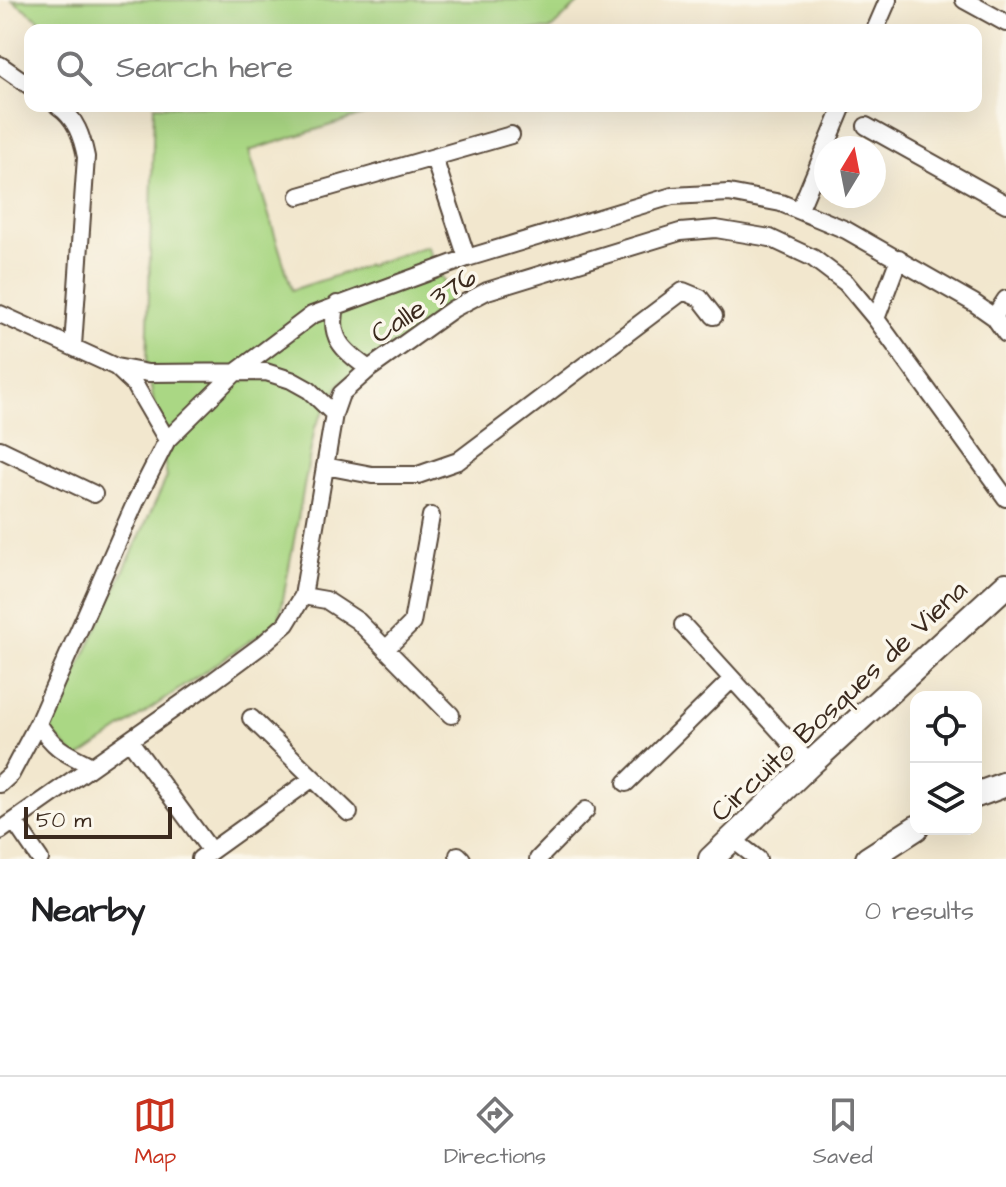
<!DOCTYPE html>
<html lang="en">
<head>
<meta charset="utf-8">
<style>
	body { margin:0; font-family:"Architects Daughter",sans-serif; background:#f6f6f6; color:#202124 }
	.controls { position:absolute; right:24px; bottom:24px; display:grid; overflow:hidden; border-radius:16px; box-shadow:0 8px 32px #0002 }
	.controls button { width:72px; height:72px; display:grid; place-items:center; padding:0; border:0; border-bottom:2px solid #e0e0e0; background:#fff; color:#202124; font:40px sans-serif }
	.compass { position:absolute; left:814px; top:136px; width:72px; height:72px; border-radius:50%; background:#fff; box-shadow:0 8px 32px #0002; rotate:10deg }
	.scale { position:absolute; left:24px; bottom:20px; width:148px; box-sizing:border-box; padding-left:8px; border:4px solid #3b2a1e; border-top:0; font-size:22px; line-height:28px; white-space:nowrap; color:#3b2a1e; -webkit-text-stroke:6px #fbf7ec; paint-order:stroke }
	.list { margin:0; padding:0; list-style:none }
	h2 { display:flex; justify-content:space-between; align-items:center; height:104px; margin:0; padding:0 32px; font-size:34px }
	h2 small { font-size:26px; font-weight:400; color:#757577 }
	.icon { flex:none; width:44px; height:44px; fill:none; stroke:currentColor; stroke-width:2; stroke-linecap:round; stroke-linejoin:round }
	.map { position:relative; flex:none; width:1006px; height:859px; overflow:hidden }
	.search { position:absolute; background:#fff; box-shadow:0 8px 32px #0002; left:24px; right:24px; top:24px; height:88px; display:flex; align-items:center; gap:20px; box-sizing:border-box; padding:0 28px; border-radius:16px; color:#757577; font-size:30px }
	.sheet { height:216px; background:#fff }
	nav { display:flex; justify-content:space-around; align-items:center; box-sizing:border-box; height:112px; border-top:2px solid #e0e0e0; background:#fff; font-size:22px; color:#757577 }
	nav a { display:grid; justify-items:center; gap:4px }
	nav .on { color:#c8321e }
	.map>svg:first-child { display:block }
	.green { fill:#aad784; stroke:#728051; stroke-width:2 }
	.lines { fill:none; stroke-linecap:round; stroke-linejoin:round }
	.minor-casing { stroke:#564638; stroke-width:20 }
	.secondary-casing { stroke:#564638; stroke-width:28 }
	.minor { stroke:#fff; stroke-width:16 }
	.secondary { stroke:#fff; stroke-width:24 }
	.labels { text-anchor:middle; stroke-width:7; stroke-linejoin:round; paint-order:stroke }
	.street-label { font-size:28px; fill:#3b2a1e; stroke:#fbf7ec }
</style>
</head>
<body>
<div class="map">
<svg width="1006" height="859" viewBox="0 0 1006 859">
	<rect width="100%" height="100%" fill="#fbf7ec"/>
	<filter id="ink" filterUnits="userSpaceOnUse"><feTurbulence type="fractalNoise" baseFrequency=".0125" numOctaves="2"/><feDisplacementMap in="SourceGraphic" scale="16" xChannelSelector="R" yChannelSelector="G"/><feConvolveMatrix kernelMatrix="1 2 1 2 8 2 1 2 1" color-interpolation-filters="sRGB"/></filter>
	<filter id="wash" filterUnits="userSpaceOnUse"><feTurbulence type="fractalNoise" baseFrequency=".006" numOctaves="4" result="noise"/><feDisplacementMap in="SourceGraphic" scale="32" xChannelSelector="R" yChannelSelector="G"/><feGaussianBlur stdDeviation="1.8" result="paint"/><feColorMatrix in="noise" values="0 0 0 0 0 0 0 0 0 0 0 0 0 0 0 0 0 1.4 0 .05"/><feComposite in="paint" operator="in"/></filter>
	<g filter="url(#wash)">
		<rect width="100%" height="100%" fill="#f2e7ce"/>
		<path class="green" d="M 12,0 L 582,0 L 550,30 L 54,30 Z
			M 154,106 L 391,106 L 249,151 L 292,290 L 427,246 L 456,306 L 341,382 L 315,427 L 279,621 L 77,759 L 50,730 L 167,477 L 147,365 Z"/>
	</g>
	<g filter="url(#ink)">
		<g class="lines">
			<g class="minor-casing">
				<path id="minor" d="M 964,0 L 1006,23
					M 875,30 L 888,0
					M 0,65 L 30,86
					M 58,106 C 76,118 82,137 86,157 L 73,346
					M 866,126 L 1006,204
					M 434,158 L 467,258
					M 299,196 L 511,135
					M 800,209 L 843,106
					M 337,304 C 327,337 343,351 369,369
					M 0,314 L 116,367 L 148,373 L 266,372 L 291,380 L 309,390 L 334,414
					M 994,317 L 1006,299
					M 876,319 L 899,258
					M 117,368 L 135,385 L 167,440
					M 0,449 L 94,494
					M 325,466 L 372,475 L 418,475 L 458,461 L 683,291 L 700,298 L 714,316
					M 303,596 L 326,600 L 358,621 L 451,715
					M 683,625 L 810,764
					M 386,649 L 412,623 L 431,516
					M 251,718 L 349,813
					M 38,723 C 54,749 65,753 92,766
					M 130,741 L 211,851
					M 626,783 L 731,680
					M 0,784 L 11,774 L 38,723 L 136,501 L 167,440 L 235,373 L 312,315 L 467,258 L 672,196 L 729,193 L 781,203 L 846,230 L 974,303 L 994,317 L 1006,334
					M 14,821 L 40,859
					M 0,831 L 212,682 L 262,645 L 286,624 L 303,596 L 334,414 L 341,394 L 369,369 L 453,309 L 487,291 L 680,232 L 716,229 L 770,238 L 813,258 L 846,283 L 876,319 L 1006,498
					M 732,839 L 758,859
					M 458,855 L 462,859
					M 200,859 L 313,778
					M 538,859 L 586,810"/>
			</g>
			<g class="secondary-casing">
				<path id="secondary" d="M 976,795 L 1006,784
					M 711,859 L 810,764 L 1006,585
					M 868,859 L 916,828"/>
			</g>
			<use href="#minor" class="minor"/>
			<use href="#secondary" class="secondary"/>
		</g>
	</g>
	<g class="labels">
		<g class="street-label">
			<text transform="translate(423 304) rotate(-32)" y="10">Calle 376</text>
			<text transform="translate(838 700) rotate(-43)" y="10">Circuito Bosques de Viena</text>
		</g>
	</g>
</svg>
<div class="controls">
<button><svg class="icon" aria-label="locate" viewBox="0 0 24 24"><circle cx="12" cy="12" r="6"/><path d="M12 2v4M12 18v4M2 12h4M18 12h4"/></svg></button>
<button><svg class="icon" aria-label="layers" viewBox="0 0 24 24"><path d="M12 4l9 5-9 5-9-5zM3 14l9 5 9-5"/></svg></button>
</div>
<svg class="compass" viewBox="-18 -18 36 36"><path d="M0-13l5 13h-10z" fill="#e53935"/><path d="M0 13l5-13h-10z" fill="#757577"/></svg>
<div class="scale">50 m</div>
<div class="search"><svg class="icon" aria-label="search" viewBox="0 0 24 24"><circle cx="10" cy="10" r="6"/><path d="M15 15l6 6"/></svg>Search here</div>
</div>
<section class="sheet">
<h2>Nearby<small>0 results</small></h2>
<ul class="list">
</ul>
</section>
<nav>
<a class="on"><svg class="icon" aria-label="map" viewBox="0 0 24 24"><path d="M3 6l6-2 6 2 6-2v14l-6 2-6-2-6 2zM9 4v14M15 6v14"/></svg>Map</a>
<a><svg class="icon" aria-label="directions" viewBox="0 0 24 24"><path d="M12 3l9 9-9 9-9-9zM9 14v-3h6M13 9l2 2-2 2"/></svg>Directions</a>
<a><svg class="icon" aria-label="saved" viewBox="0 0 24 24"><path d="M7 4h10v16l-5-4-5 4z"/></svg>Saved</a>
</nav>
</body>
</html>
